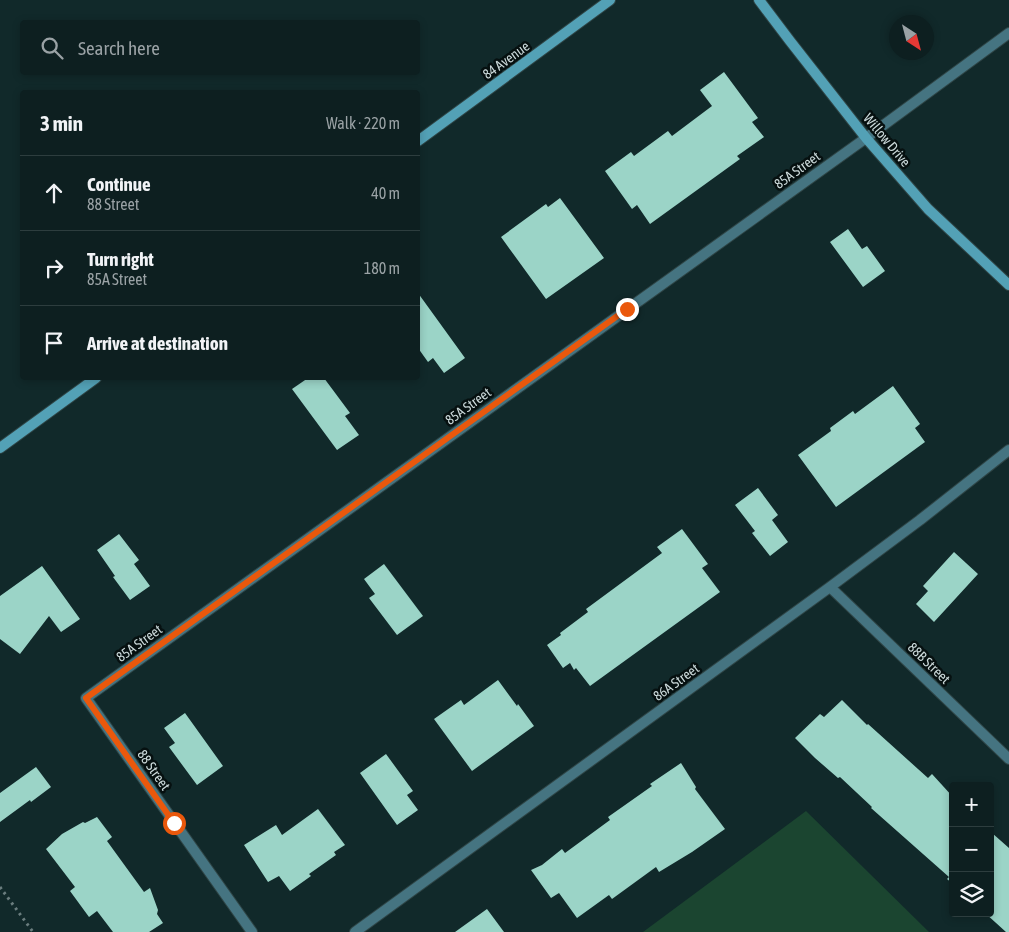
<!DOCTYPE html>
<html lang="en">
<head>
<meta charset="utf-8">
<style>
	body { margin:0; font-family:"Asap Condensed",sans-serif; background:#162729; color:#f1f3f6 }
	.controls { position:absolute; right:15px; bottom:15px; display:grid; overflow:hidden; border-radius:5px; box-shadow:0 2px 8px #0003 }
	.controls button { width:45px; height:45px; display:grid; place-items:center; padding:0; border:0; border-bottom:1px solid #2d3d3e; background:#0d1f20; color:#f1f3f6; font:25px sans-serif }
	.compass { position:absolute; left:889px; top:15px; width:45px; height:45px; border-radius:50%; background:#0d1f20; box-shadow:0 2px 8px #0003; rotate:144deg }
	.stop { position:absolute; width:15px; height:15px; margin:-11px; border:4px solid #ea580c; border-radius:50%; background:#fff }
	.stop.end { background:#ea580c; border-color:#fff; box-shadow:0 1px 5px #0008 }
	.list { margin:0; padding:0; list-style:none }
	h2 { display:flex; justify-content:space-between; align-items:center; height:65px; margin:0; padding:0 20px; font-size:21px }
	h2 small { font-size:16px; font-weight:400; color:#9aa2a5 }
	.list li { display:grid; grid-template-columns:32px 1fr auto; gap:15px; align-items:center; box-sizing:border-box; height:75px; padding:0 20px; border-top:1px solid #2d3d3e }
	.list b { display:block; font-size:19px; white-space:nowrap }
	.list p { margin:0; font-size:16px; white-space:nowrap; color:#9aa2a5 }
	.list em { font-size:16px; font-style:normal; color:#9aa2a5 }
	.icon { flex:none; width:28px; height:28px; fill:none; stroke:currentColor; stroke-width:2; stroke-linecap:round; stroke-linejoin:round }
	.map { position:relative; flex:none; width:1009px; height:932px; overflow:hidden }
	.search { position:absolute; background:#0d1f20; box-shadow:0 2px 8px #0003; left:20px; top:20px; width:400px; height:55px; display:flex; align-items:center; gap:12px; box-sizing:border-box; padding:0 18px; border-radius:5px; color:#9aa2a5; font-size:19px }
	.panel { position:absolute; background:#0d1f20; box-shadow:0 2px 8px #0003; left:20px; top:90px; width:400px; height:290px; border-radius:5px }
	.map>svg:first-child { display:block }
	.green { fill:#1b4530 }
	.building { fill:#9bd4c7 }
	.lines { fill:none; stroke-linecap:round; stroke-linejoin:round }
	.lane-casing { stroke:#2f4546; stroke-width:12 }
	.street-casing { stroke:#2f4546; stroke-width:12 }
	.secondary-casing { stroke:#2f4546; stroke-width:12 }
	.path { stroke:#6a7d7e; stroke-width:3; stroke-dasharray:2.5 4; stroke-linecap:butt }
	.lane { stroke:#457481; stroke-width:10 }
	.street { stroke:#457481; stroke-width:10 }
	.secondary { stroke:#53a1b6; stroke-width:10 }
	.route { stroke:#ea580c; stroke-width:6 }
	.labels { text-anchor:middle; stroke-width:5; stroke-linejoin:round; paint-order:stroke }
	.street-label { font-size:14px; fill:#cbd9da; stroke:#061010 }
</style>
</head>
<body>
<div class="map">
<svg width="1009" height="932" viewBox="0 0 1009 932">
	<rect width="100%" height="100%" fill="#11292a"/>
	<path class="green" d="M 806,811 L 929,932 L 643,932 Z"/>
	<path class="building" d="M 724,72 L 758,118 L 752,122 L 764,137 L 737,156 L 740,159 L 650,224 L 637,205 L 632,209 L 605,171 L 631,152 L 634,156 L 668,131 L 672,136 L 712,106 L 700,90 Z
		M 560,198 L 604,258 L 546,299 L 501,237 L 546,204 L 548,207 Z
		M 848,229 L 862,249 L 867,246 L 885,271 L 863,287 L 830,242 Z
		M 418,293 L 465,358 L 444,373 L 433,358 L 428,362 L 418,348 Z
		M 308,378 L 324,378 L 350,413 L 345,416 L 359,435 L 337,450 L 292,389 Z
		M 893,386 L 920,424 L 915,428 L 925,442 L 836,507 L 798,455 L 831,431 L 830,428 L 853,411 L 855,414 Z
		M 758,488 L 778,515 L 772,520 L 788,542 L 770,556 L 752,533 L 755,531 L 735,505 Z
		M 682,529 L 708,564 L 702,568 L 720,592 L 590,686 L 576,668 L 574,670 L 570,663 L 563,668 L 547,645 L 561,635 L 560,633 L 588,612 L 586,609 L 662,553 L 657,547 Z
		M 119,534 L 139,560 L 134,564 L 150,586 L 130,600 L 113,577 L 115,576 L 97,550 Z
		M 954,552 L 978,574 L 934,622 L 916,604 L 928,591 L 923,586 Z
		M 384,564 L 423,616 L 397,635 L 369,598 L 375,594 L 364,579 Z
		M 42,566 L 80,619 L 61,632 L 49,616 L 20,654 L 0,639 L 0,596 Z
		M 498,680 L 517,706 L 518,704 L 534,726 L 472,771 L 434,719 L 461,700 L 464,705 Z
		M 842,700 L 867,725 L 868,724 L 928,778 L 932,774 L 953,797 L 953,884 L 947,879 L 949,877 L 871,808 L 872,807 L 840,777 L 838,778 L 815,758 L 795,738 L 820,714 L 824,717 Z
		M 185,713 L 223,766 L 197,785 L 169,747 L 175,743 L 164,728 Z
		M 386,754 L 413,791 L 407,795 L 418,810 L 397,825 L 360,773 Z
		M 681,763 L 696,787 L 695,789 L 725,829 L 692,852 L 659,872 L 656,867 L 612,899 L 609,895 L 577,918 L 559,893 L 551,898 L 531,870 L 542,865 L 562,849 L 565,853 L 610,820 L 608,817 L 652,786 L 650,784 Z
		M 36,767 L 51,787 L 31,802 L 30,800 L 0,822 L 0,793 Z
		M 318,809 L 345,845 L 334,852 L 336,855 L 309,874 L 311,876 L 290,891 L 279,876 L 268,882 L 244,845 L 276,825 L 282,835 Z
		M 97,817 L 112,837 L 107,841 L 144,892 L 150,888 L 158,910 L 157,914 L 163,923 L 149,932 L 113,932 L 97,911 L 89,917 L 70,891 L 75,887 L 46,849 L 62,834 L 83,822 L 85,823 Z
		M 992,833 L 1009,848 L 1009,932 L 1006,932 L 985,913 L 990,913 L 990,835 Z
		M 487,909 L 504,932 L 455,932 Z"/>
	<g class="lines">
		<g class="lane-casing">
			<path id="lane" d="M 866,138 L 1009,33"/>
		</g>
		<g class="street-casing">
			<path id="street" d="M 830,587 L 1009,759
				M 252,932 L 86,698 L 866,138
				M 355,932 L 830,587 L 920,520 L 1009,450"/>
		</g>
		<g class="secondary-casing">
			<path id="secondary" d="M 759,0 L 790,41 L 866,138 L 928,209 L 1009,285
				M 418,141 L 610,0
				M 0,448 L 96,378"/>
		</g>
		<path class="path" d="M 0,887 L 33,932"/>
		<use href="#lane" class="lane"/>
		<use href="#street" class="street"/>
		<use href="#secondary" class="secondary"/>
	</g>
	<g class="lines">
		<path class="route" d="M 174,823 L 86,698 L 627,309"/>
	</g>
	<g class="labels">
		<g class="street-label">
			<text transform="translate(506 60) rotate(-36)" y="5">84 Avenue</text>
			<text transform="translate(887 140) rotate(50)" y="5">Willow Drive</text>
			<text transform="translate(797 170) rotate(-36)" y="5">85A Street</text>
			<text transform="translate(468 406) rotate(-36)" y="5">85A Street</text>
			<text transform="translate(139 643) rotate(-36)" y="5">85A Street</text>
			<text transform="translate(929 663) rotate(44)" y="5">88B Street</text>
			<text transform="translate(676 682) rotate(-36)" y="5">86A Street</text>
			<text transform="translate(154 770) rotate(55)" y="5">88 Street</text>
		</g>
	</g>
</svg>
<div class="controls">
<button>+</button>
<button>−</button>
<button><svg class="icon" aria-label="layers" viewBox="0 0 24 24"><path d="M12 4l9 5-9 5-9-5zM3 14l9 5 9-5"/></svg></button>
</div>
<svg class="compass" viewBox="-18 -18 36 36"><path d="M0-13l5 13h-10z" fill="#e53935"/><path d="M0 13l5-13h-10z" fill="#9aa2a5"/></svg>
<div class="stop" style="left:174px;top:823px"></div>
<div class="stop end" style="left:627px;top:309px"></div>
<div class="search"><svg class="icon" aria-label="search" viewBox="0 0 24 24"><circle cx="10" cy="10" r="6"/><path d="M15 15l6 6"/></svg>Search here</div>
<section class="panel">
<h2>3 min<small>Walk · 220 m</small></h2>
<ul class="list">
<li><svg class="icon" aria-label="ahead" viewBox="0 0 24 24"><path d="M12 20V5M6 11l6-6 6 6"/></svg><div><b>Continue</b><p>88 Street</p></div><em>40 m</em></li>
<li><svg class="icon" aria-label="right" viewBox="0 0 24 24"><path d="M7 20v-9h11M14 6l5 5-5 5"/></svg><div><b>Turn right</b><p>85A Street</p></div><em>180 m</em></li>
<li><svg class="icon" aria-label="arrive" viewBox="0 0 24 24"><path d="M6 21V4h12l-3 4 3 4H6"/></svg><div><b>Arrive at destination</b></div></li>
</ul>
</section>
</div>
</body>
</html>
